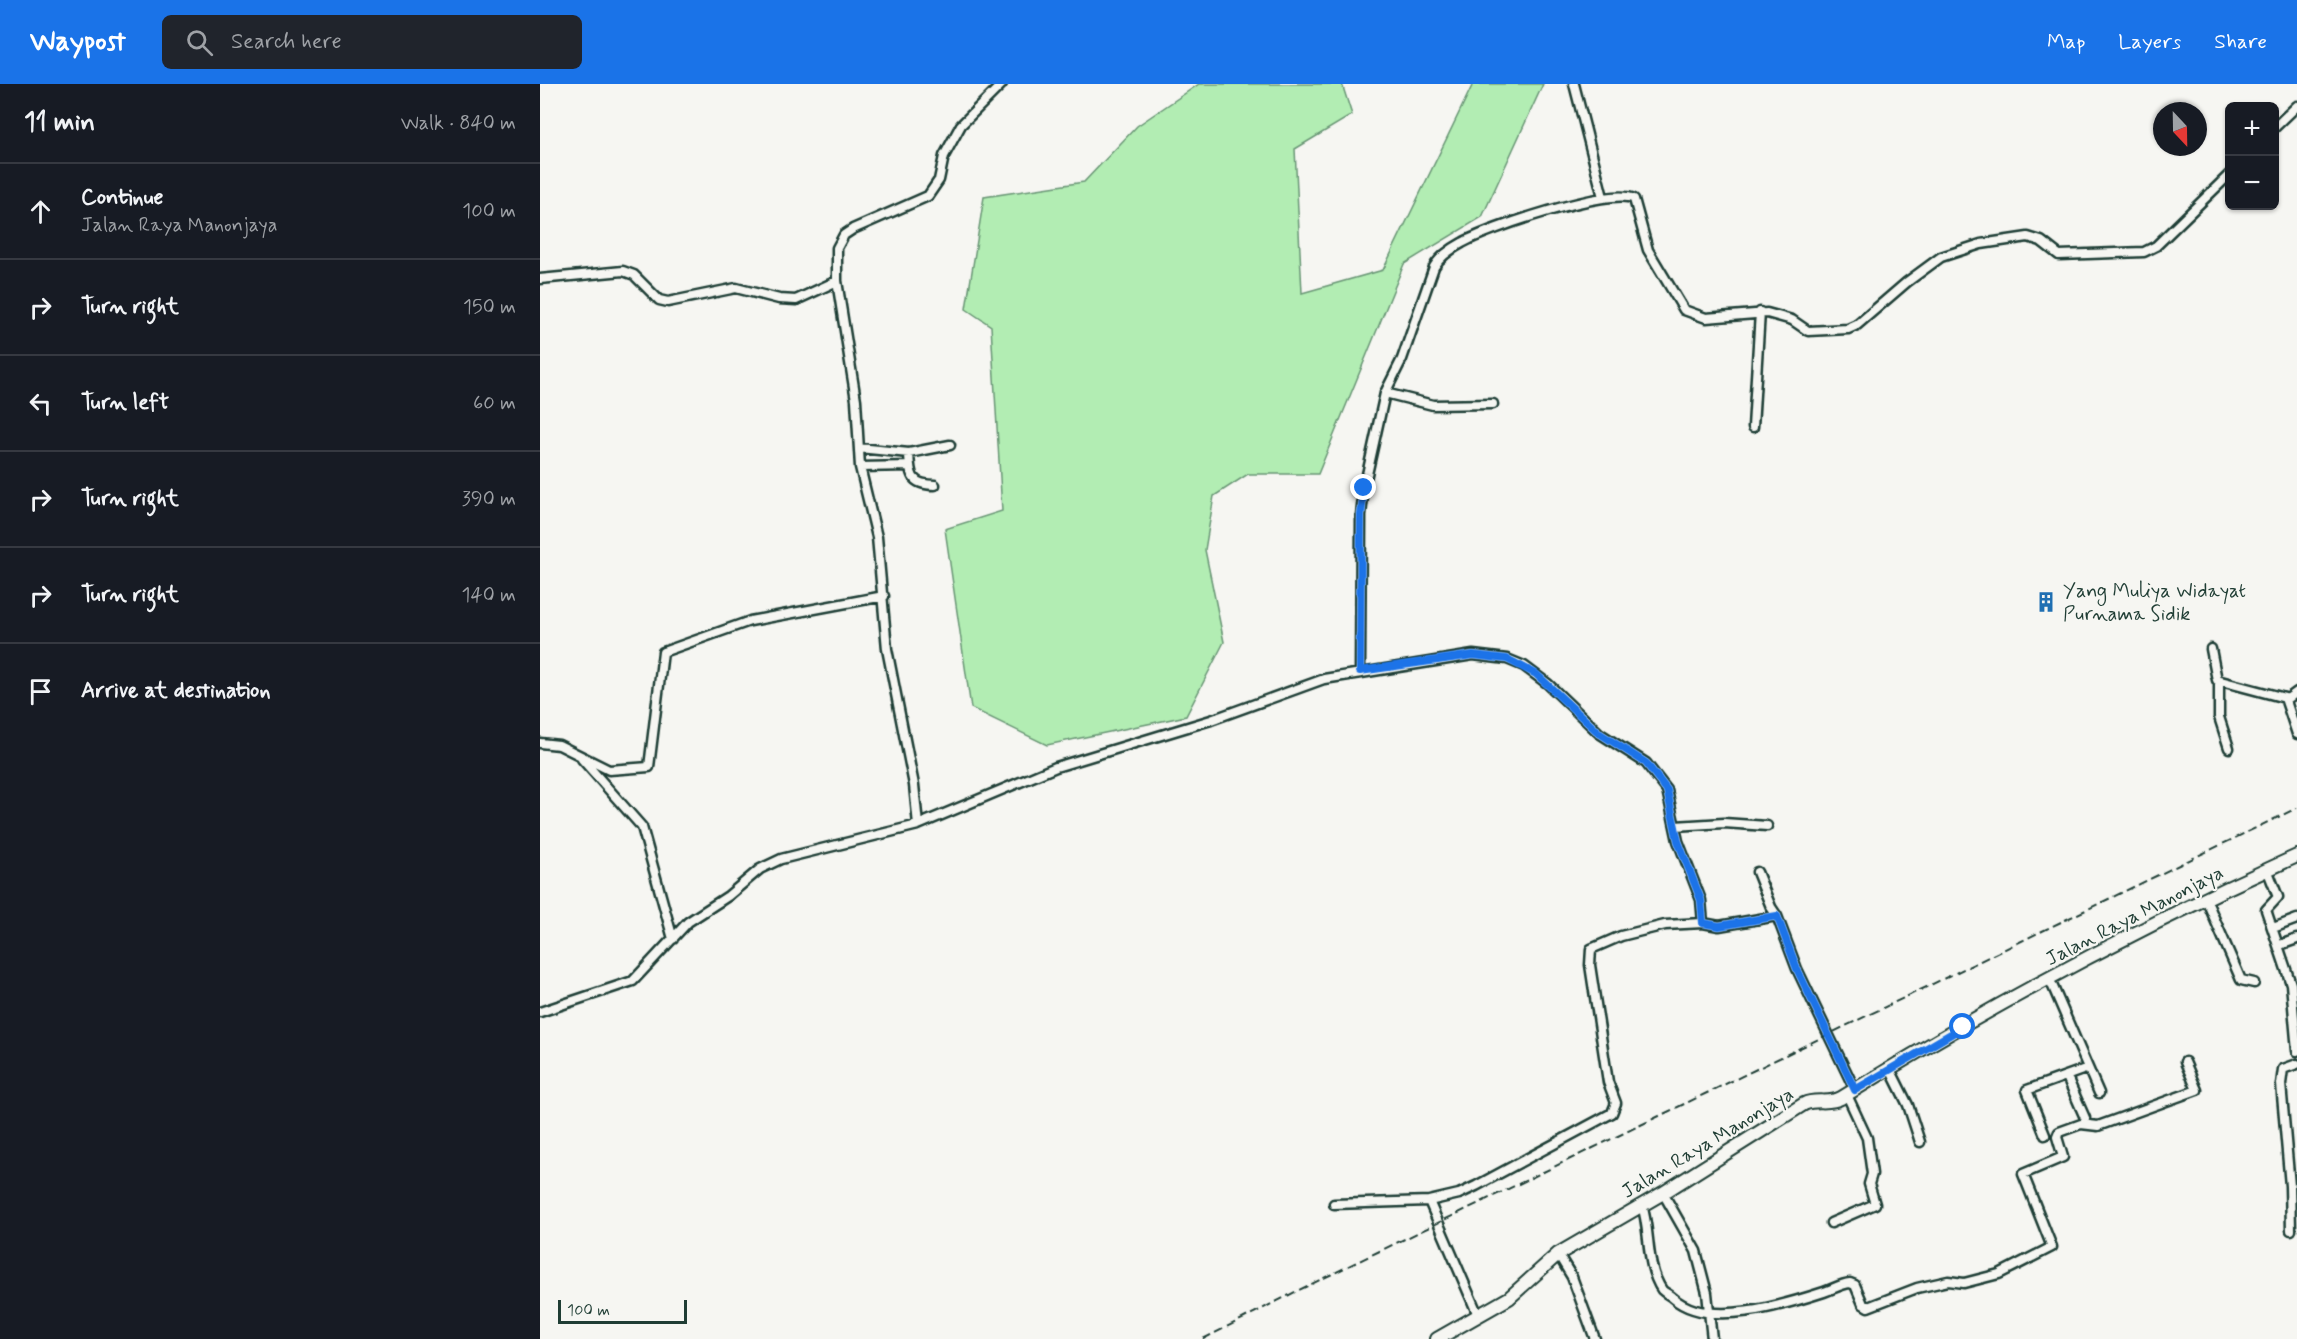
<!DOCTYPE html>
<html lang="en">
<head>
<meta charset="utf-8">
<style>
	body { margin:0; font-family:Mynerve,sans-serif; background:#20242c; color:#f1f3f6 }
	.controls { position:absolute; right:18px; top:18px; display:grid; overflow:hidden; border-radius:9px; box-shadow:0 2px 4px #0004 }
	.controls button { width:54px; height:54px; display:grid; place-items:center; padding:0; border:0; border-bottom:2px solid #363941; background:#171b24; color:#f1f3f6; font:30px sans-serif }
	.compass { position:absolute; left:1613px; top:18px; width:54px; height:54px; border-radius:50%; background:#171b24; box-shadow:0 2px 4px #0004; rotate:158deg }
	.scale { position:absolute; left:18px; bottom:15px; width:129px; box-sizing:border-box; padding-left:6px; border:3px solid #1f3d34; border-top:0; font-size:16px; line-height:21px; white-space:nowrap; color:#1f3d34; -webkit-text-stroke:4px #f6f6f2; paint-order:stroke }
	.stop { position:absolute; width:18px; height:18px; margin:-14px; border:4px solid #1a73e8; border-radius:50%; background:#fff }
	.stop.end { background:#1a73e8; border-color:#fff; box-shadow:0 2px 6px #0008 }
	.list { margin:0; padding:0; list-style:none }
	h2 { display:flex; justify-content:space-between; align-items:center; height:78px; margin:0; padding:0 24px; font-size:26px }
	h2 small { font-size:20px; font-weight:400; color:#9ea1a6 }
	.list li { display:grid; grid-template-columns:39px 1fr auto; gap:18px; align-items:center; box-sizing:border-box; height:96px; padding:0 24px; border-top:2px solid #363941 }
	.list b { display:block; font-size:22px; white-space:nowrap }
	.list p { margin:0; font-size:20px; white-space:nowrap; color:#9ea1a6 }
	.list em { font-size:20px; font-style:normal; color:#9ea1a6 }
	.icon { flex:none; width:33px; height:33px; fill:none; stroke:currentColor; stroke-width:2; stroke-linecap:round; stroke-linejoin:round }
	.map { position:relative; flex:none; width:1757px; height:1255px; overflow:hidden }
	header { display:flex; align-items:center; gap:36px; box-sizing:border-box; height:84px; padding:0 30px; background:#1a73e8; color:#fff }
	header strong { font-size:28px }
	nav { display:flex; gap:33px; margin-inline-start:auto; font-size:21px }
	.search { width:420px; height:54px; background:#20242c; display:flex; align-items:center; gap:15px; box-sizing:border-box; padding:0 21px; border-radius:9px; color:#9ea1a6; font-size:22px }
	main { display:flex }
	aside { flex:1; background:#171b24 }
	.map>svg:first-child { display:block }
	.green { fill:#b2edb3; stroke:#689574; stroke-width:1.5 }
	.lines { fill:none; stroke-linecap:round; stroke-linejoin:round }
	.street-casing { stroke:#1f3d34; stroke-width:13 }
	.primary-casing { stroke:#1f3d34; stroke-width:16 }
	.street { stroke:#f6f6f2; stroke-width:8 }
	.primary { stroke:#f6f6f2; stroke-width:12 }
	.rail { stroke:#1f3d34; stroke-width:2; stroke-dasharray:9 4.5; stroke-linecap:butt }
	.route { stroke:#1a73e8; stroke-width:8 }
	.labels { text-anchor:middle; stroke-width:4.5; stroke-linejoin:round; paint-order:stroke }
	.poi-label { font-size:20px; fill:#1f3d34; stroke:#f6f6f2; text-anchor:start }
	.street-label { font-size:20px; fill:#1f3d34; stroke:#f6f6f2 }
</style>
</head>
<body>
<header>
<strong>Waypost</strong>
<div class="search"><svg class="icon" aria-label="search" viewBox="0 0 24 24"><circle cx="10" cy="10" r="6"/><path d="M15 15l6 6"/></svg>Search here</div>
<nav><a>Map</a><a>Layers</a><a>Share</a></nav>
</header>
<main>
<aside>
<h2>11 min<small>Walk · 840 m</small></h2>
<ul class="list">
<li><svg class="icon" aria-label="ahead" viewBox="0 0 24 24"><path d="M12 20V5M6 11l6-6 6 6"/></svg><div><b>Continue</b><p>Jalan Raya Manonjaya</p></div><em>100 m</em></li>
<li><svg class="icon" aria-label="right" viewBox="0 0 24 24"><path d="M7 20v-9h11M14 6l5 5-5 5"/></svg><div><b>Turn right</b></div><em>150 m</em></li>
<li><svg class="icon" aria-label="left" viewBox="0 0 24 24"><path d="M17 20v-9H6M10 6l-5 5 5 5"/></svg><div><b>Turn left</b></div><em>60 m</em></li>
<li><svg class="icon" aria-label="right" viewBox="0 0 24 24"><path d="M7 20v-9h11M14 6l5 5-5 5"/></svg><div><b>Turn right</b></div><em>390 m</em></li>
<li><svg class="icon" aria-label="right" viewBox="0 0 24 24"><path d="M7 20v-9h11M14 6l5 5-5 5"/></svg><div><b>Turn right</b></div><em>140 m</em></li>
<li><svg class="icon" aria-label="arrive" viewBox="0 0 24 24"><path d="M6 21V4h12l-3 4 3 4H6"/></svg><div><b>Arrive at destination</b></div></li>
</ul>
</aside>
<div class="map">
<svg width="1757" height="1255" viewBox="0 0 1757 1255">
	<rect width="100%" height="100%" fill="#f6f6f2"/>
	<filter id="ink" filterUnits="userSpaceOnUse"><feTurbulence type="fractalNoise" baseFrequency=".0167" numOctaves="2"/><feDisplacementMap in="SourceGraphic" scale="12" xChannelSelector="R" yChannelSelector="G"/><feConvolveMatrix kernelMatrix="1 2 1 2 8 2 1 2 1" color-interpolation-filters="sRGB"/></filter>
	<g filter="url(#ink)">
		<path class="green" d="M 659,0 L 802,0 L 812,31 L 755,65 L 762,209 L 843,186 L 933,0 L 1003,0 L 942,133 L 864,180 L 778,390 L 708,390 L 674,412 L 665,466 L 684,558 L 646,632 L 507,661 L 431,624 L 405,445 L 462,427 L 451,242 L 426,225 L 444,113 L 544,98 L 597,42 Z"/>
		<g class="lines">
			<g class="street-casing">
				<path id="street" d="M 1034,0 L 1063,113
					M 1734,44 L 1757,22
					M 0,195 L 83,187 L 94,191 L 119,216 L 128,218 L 196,204 L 239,215 L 256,216 L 297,197
					M 845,309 L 893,321 L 953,320
					M 1213,343 L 1220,228
					M 319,364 L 369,369 L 410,361
					M 369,369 C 370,390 370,401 395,401
					M 320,383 L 370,382
					M 1671,565 L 1677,596 L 1745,614 L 1757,650
					M 820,587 L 821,431 L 824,404 L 845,309 L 862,275 L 894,183 C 900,172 911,165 922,159 C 946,145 1072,102 1094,115 L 1108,166 L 1144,226 L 1166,234 L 1227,229 L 1252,236 L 1268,247 L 1308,245 L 1317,241 L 1367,198 L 1401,173 L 1441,160 L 1488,153 L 1501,157 L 1519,171 L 1604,168 L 1616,162 L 1690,90
					M 1679,598 L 1679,633 L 1689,664
					M 1746,616 L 1757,608
					M 0,659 L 19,661 L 69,686 L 109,683 L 123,568 L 210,537 L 344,512
					M 42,675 L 102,743 L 133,855
					M 378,741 L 374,701 L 347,565 L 337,453 L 320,383 L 316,316 L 297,197 L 297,164 L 304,151 L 313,145 L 388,112 L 399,96 L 404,72 L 421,41 L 462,0
					M 1135,742 L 1184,739 L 1227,742
					M 1727,785 L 1738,813 L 1726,826 L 1751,900 L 1757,967
					M 1217,788 L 1231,823 L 1237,832
					M 1666,815 L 1701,896 L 1714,899
					M 1733,844 L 1757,835
					M 1740,861 L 1757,855
					M 1510,896 L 1559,1009
					M 0,928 L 93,897 L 148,838 L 188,812 L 220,785 L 241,775 L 378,741 L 516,683 L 671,636 L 784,595 L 933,571 L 967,575 L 984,582 L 1008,600 L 1059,649 L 1106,679 L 1127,706 L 1138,757 L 1161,816 L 1163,839
					M 1350,985 L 1368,1021 L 1380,1058
					M 1527,993 L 1545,1034
					M 1505,1051 L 1487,1006 L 1548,984
					M 1123,1109 L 1156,1167 L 1167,1209 L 1172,1255
					M 794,1120 L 889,1117
					M 1102,1121 C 1111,1149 1105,1180 1122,1206 C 1125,1209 1130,1211 1133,1214 C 1168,1245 1244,1221 1284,1208 C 1293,1205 1301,1200 1310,1199 L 1315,1201 L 1323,1220 L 1328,1223 L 1377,1204 L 1408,1197 L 1424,1199 L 1459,1190 L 1512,1163 L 1483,1090 L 1523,1073 L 1517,1053 L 1519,1048 L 1541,1040 L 1558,1042 L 1657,1006 L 1645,978
					M 1291,1139 L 1335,1120 L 1329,1100 L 1332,1090 L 1327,1054 L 1307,1011
					M 1751,1146 L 1750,1102 L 1741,1000 L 1743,985 L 1757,980
					M 1018,1170 L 1032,1193 L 1055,1255
					M 938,1231 L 889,1117 L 919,1110 L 936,1102 L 1072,1029 L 1076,1019 L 1068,998 L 1050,881 L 1051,865 L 1081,852 L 1125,841 L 1163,839 L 1179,842 L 1237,832 L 1257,885 L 1315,1006"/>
			</g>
			<g class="primary-casing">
				<path id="primary" d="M 897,1255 L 969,1214 L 1018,1170 L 1123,1109 L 1264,1020 C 1276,1014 1288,1021 1301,1014 C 1447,924 1601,842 1757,772"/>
			</g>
			<use href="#street" class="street"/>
			<use href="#primary" class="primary"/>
			<path class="rail" d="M 663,1255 L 759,1206 L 1757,724"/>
		</g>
	</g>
	<g class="lines" filter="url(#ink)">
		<path class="route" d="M 824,404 L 821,431 L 820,587 L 933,571 L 967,575 L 996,590 L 1059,649 L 1106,679 L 1127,706 L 1138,757 L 1161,816 L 1163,839 L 1179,842 L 1237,832 L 1257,885 L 1315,1006 L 1423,943"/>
	</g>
	<defs>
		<g id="building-bare" transform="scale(1.62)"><path d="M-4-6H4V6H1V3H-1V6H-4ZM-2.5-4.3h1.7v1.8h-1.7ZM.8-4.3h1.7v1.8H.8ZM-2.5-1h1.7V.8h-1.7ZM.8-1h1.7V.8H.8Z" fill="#1f6fb2" stroke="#f6f6f2" stroke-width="2.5" paint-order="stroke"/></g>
	</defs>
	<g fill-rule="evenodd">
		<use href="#building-bare" x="1506" y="518"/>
	</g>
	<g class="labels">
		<g class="poi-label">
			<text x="1523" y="513">Yang Muliya Widayat<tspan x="1523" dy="23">Purnama Sidik</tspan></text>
		</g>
		<g class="street-label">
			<text transform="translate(1594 831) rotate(-27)" y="7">Jalan Raya Manonjaya</text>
			<text transform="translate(1167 1058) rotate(-31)" y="7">Jalan Raya Manonjaya</text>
		</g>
	</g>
</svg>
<div class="controls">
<button>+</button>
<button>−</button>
</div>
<svg class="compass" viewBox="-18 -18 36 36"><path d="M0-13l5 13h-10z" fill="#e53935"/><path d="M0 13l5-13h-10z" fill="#9ea1a6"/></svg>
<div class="scale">100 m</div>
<div class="stop" style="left:1423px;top:943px"></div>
<div class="stop end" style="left:824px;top:404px"></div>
</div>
</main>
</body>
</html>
